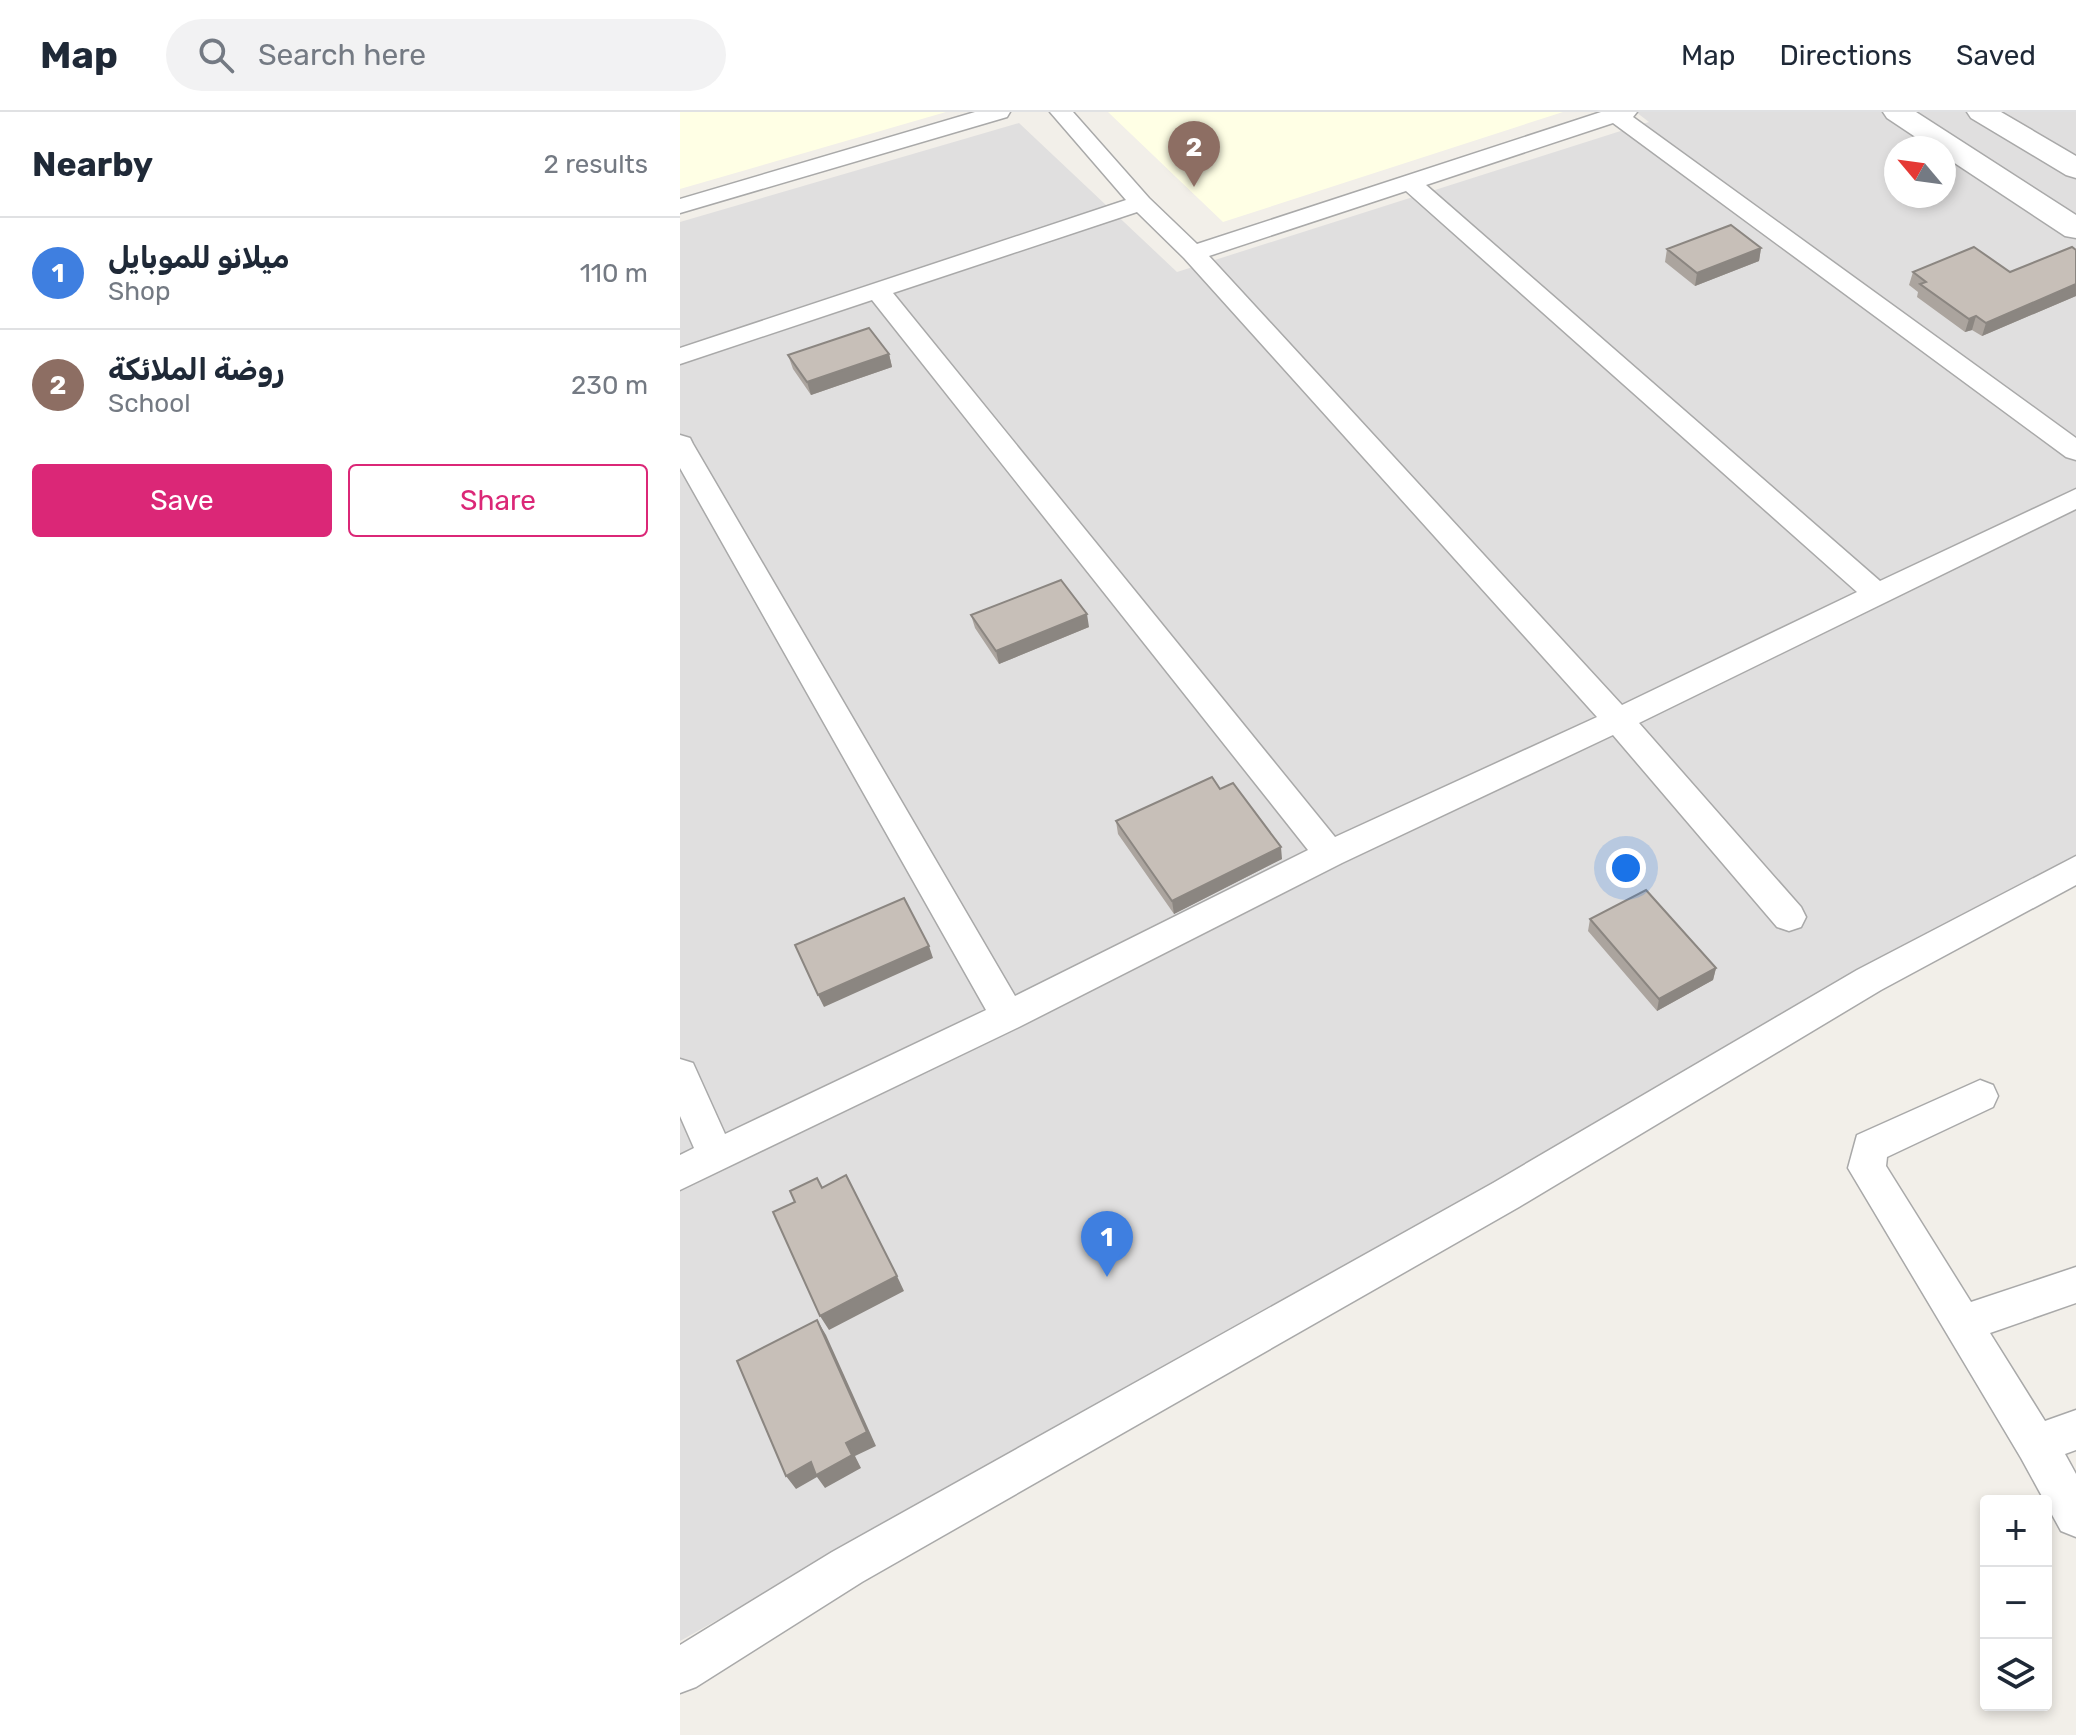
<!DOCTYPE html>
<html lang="en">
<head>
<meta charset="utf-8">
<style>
	body { margin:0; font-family:Rubik,Vazirmatn,sans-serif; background:#f2f2f3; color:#1f2937 }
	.controls { position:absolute; right:24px; bottom:24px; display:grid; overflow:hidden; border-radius:8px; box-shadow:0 4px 12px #0003 }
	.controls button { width:72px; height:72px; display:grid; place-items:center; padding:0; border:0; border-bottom:2px solid #e0e1e3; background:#fff; color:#1f2937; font:40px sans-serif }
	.compass { position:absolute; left:1204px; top:24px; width:72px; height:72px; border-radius:50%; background:#fff; box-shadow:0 4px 12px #0003; rotate:299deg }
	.you { position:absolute; left:946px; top:756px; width:28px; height:28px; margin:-20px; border:6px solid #fff; border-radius:50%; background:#1a73e8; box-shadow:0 0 0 12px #1a73e833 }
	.badge { display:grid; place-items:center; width:52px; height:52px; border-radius:50%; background:#db2777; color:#fff; font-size:26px; font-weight:700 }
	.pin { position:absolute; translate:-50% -66px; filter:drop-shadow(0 2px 4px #0008) }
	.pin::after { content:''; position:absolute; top:42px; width:28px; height:24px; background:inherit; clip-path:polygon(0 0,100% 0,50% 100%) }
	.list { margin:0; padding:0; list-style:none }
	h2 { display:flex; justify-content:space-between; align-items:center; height:104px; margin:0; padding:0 32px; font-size:34px }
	h2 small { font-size:26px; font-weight:400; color:#747a83 }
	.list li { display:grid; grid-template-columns:52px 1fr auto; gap:24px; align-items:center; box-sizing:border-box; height:112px; padding:0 32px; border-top:2px solid #e0e1e3 }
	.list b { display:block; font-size:30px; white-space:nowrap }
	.list p { margin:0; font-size:26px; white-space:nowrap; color:#747a83 }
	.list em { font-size:26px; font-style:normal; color:#747a83 }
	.actions { display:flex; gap:16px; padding:24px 32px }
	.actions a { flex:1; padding:18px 0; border:2px solid #db2777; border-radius:8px; text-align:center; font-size:28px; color:#db2777 }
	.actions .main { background:#db2777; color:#fff }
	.icon { flex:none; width:44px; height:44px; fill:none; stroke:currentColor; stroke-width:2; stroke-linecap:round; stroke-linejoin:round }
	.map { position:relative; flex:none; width:1396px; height:1623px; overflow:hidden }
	header { display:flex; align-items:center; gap:48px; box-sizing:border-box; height:112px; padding:0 40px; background:#fff; border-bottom:2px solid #e0e1e3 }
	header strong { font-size:38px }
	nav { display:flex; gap:44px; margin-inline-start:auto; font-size:28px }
	.search { width:560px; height:72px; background:#f2f2f3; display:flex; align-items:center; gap:20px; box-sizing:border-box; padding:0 28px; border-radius:44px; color:#747a83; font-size:30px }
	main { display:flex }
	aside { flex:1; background:#fff }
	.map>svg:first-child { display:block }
	.residential { fill:#e0dfdf; fill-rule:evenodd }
	.education { fill:#ffffe5 }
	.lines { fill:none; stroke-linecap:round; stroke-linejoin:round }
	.minor-casing { stroke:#a9a9a9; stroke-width:3 }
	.tertiary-casing { stroke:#a9a9a9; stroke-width:3 }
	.minor { fill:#fff; fill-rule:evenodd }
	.tertiary { fill:#fff; fill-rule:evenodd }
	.wall { fill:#aba49e }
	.shaded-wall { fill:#8b8681 }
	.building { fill:#c7bfb8; stroke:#8b8681; stroke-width:2 }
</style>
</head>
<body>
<header>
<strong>Map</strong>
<div class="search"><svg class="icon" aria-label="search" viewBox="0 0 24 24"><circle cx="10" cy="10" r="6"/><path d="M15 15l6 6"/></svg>Search here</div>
<nav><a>Map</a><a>Directions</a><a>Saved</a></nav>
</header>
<main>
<aside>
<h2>Nearby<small>2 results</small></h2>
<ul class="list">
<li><span class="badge" style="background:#3f7fe0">1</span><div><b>ميلانو للموبايل</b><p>Shop</p></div><em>110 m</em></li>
<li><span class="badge" style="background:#8d6e63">2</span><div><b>روضة الملائكة</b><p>School</p></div><em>230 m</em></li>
</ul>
<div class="actions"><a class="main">Save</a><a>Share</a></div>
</aside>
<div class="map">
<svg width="1396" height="1623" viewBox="0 0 1396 1623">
	<rect width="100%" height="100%" fill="#f2efe9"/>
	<path class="residential" d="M 956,0 L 1396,0 L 1396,744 L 0,1529 L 0,110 L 339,11 L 497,160 L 969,10 ZM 1216,36 L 1264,36 L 1264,84 L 1216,84 Z"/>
	<path class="education" d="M 0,0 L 266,0 L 0,77 Z
		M 428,0 L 883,0 L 543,110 Z"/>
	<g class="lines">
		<g class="minor-casing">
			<path id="minor" d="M 295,0 L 330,0 L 327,5 L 0,101 L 0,87 Z
				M 370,0 L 393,0 L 469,86 L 517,132 L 921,0 L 957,0 L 953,5 L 1396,326 L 1396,348 L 1386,345 L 933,11 L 746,73 L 1200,469 L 1396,377 L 1396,397 L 959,611 L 1121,795 L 1126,805 L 1121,815 L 1109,819 L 1097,815 L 933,623 L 662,751 L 341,914 L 0,1078 L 0,1043 L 14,1036 L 0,1004 L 0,947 L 13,951 L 45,1022 L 306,898 L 0,356 L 0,323 L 10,326 L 13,332 L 335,884 L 628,738 L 192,188 L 0,252 L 0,236 L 446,88 ZM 726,79 L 1177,480 L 942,593 L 529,144 ZM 457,100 L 504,146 L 917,605 L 655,725 L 213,181 Z
				M 1396,744 L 1396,773 L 1201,878 L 839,1095 L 182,1470 L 16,1575 L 0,1581 L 0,1533 L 152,1440 L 813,1071 L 1177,858 Z
				M 1300,968 L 1313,973 L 1318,984 L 1313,995 L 1207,1045 L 1206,1054 L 1291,1190 L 1396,1155 L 1396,1191 L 1310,1221 L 1365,1309 L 1396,1298 L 1396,1338 L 1385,1342 L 1396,1362 L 1396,1425 L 1381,1419 L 1341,1346 L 1168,1056 L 1177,1023 Z"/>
		</g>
		<g class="tertiary-casing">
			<path id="tertiary" d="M 1203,0 L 1236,0 L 1396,103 L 1396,126 L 1385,124 L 1264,44 L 1264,36 L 1252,36 L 1207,6 Z
				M 1287,0 L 1321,0 L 1396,44 L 1396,66 L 1386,63 L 1291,6 Z"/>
		</g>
		<use href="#minor" class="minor"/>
		<use href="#tertiary" class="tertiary"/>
	</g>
	<path class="wall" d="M 1081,136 L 1079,149 L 1015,174 L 985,150 L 987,137 Z
		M 1396,138 L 1396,184 L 1302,224 L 1292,218 L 1285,220 L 1237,185 L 1238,180 L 1229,173 L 1233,160 L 1330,160 Z
		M 209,242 L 212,255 L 131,283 L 113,257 L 108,243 Z
		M 291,503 L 409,515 L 319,552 L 295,516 Z
		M 540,677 L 602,747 L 494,802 L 438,722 L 436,709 Z
		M 910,807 L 1036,856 L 1033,868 L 977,899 L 908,819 Z"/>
	<path class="shaded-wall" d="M 1081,136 L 1079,149 L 1015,174 L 1017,161 Z
		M 1396,172 L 1396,184 L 1302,224 L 1306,211 Z
		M 1296,204 L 1292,218 L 1285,220 L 1289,207 Z
		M 209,242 L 212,255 L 131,283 L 127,270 Z
		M 407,502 L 409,515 L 319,552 L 316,539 Z
		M 601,735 L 602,747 L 494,802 L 492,789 Z
		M 249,834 L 253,846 L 144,895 L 138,883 Z
		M 1036,856 L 1033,868 L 977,899 L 979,887 Z
		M 217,1164 L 224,1179 L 149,1218 L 140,1204 Z
		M 137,1208 L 146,1223 L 196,1334 L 175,1344 L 181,1356 L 145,1376 L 137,1365 L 116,1377 L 106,1364 L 166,1331 Z"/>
	<path class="building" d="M 1051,113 L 1081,136 L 1017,161 L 987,137 Z
		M 1294,135 L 1330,160 L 1392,135 L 1396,138 L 1396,172 L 1306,211 L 1296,204 L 1289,207 L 1240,172 L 1246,170 L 1233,160 Z
		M 189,216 L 209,242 L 127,270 L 108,243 Z
		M 381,468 L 407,502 L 316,539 L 291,503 Z
		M 532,665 L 540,677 L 553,671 L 601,735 L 492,789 L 436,709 Z
		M 966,778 L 1036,856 L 979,887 L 910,807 Z
		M 224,786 L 249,834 L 138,883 L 115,833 Z
		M 166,1063 L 217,1164 L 140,1204 L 93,1100 L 115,1090 L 110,1079 L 137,1066 L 142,1076 Z
		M 137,1208 L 187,1320 L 166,1331 L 172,1343 L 136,1363 L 131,1350 L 106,1364 L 57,1249 Z"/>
</svg>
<div class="controls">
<button>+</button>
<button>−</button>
<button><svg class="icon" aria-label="layers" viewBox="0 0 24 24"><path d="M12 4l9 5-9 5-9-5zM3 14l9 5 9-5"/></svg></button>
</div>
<svg class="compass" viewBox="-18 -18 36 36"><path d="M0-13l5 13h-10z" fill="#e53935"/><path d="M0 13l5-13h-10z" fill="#747a83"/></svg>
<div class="you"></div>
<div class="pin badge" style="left:427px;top:1165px;background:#3f7fe0">1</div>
<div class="pin badge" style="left:514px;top:75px;background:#8d6e63">2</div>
</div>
</main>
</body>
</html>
